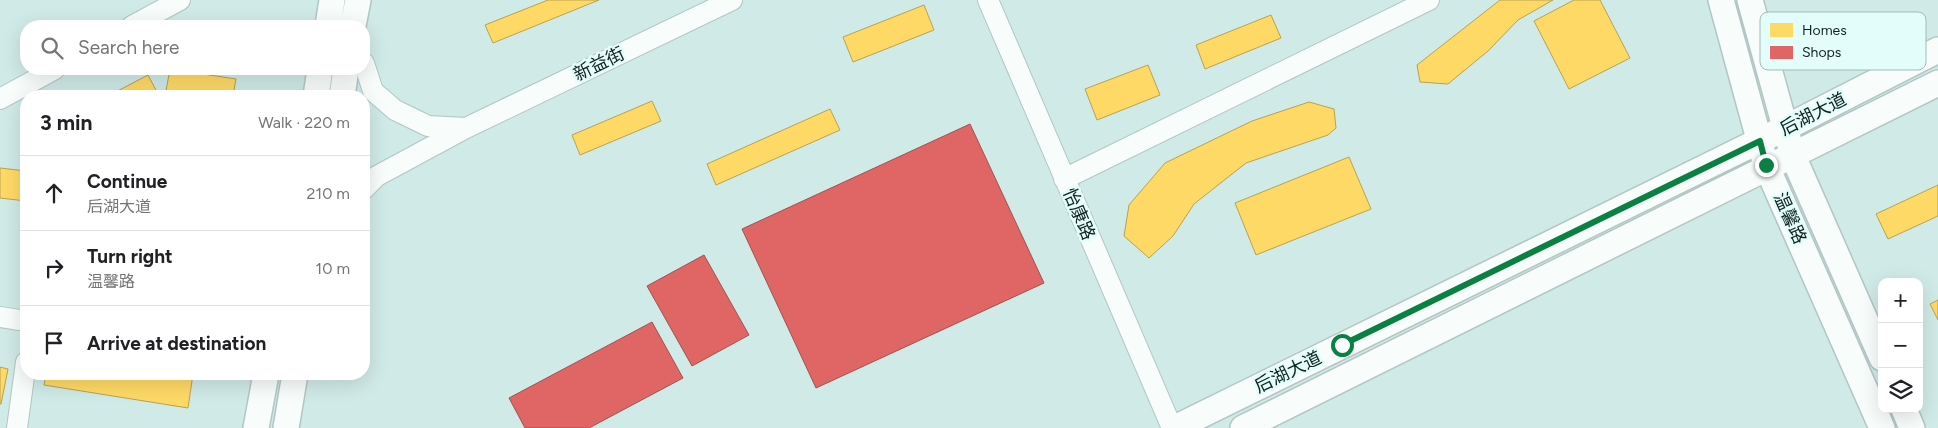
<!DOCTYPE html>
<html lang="en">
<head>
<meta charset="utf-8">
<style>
	body { margin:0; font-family:Figtree,"Noto Sans SC",sans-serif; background:#f2f2f2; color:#202124 }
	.controls { position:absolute; right:15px; bottom:15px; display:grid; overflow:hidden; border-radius:10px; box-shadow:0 5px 20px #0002 }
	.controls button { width:45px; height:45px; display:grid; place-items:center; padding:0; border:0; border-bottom:1px solid #e0e0e0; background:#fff; color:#202124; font:25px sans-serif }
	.stop { position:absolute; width:15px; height:15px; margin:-11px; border:4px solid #0b8043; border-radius:50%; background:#fff }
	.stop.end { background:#0b8043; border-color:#fff; box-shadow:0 1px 5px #0008 }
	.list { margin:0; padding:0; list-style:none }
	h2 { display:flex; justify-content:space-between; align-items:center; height:65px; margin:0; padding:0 20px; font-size:21px }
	h2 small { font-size:16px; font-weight:400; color:#757577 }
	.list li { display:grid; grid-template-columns:32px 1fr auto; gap:15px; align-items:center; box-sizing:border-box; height:75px; padding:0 20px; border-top:1px solid #e0e0e0 }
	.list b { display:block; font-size:19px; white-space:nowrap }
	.list p { margin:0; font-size:16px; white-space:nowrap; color:#757577 }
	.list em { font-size:16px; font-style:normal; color:#757577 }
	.icon { flex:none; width:28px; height:28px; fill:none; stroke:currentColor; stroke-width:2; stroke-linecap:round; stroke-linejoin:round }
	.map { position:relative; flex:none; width:1938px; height:428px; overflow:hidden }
	.search { position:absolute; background:#fff; box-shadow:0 5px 20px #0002; left:20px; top:20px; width:350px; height:55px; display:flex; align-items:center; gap:12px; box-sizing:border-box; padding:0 18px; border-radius:20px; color:#757577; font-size:19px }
	.panel { position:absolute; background:#fff; box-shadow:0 5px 20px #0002; left:20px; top:90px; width:350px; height:290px; border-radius:20px }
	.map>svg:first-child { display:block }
	.homes { fill:#ffd966; stroke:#b7a251 }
	.shops { fill:#e06666; stroke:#a15151 }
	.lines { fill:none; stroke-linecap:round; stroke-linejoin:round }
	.minor-casing { stroke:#b2c6c4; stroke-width:22 }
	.major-casing { stroke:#b2c6c4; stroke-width:28 }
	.minor { stroke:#f8fcfb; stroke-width:20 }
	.major { stroke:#f8fcfb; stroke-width:25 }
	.route { stroke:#0b8043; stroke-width:6 }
	.labels { text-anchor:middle; stroke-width:5; stroke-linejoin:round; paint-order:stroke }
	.street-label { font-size:18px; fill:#0f211f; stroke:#e2fdfa }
	.key { fill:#e2fdfa; stroke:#a3bbb8; stroke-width:1 }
	.key-label { font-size:14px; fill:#0f211f }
</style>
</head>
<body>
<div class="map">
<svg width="1938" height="428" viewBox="0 0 1938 428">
	<rect width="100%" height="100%" fill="#d0eae7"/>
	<path class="homes" d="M 548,0 L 599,0 L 493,43 L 485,25 Z
		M 1500,0 L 1553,0 L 1518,20 L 1488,51 L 1448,84 L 1420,82 L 1417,65 Z
		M 1574,0 L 1600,0 L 1630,58 L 1569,89 L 1534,21 Z
		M 924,5 L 934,30 L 853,62 L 843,37 Z
		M 1271,15 L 1281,38 L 1205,69 L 1196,45 Z
		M 1148,65 L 1160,95 L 1097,120 L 1085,89 Z
		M 170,69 L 236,79 L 233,96 L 165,96 Z
		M 148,75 L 159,96 L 108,96 Z
		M 652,101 L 661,121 L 580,155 L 572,135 Z
		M 1309,102 L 1334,109 L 1336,128 L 1328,135 L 1246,163 L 1194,204 L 1173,236 L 1149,258 L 1124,236 L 1129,205 L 1165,163 L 1252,121 Z
		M 830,109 L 840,130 L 716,185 L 707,164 Z
		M 1349,157 L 1371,209 L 1256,255 L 1235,203 Z
		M 0,168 L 26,171 L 26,201 L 0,198 Z
		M 1938,185 L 1938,216 L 1888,239 L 1876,214 Z
		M 1938,300 L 1938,320 L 1930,304 Z
		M 0,367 L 8,369 L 1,404 L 0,404 Z
		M 46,374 L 193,374 L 188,408 L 44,385 Z"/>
	<path class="shops" d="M 970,124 L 1044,283 L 816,388 L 742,229 Z
		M 704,255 L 749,335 L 692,366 L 647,286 Z
		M 652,322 L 683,378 L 589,428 L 525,428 L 509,398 Z"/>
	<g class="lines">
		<g class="minor-casing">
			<path id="minor" d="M 988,0 L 1172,428
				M 132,26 L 180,0
				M 364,63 L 373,91 L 395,110 L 428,126 L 466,128 L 377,176 L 364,189
				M 0,99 L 55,69
				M 466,128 L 732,0
				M 1064,179 L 1429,0
				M 0,317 L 26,321
				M 17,428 L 26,362"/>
		</g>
		<g class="major-casing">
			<path id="major" d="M 1721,0 L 1766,165 L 1882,428
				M 1750,0 L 1793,156 L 1882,358
				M 328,26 L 332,0
				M 353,26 L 358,0
				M 316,96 L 320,69
				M 342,96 L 346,69
				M 1904,409 L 1912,428
				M 256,428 L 266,374
				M 286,428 L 295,374
				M 1175,428 L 1785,128 L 1938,50
				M 1243,428 L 1938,83"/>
		</g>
		<use href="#minor" class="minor"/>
		<use href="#major" class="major"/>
	</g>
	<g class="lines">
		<path class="route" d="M 1342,345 L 1760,141 L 1766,165"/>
	</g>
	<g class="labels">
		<g class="street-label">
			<text transform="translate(599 64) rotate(-26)" y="6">新益街</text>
			<text transform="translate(1813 114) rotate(-27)" y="6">后湖大道</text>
			<text transform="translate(1079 214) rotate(67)" y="6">怡康路</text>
			<text transform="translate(1790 218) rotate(66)" y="6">温馨路</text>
			<text transform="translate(1288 372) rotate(-26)" y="6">后湖大道</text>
		</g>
	</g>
	<rect x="1760" y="12" width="166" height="58" rx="8" class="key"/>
	<rect x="1770" y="23" width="23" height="14" fill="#ffd966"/>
	<rect x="1770" y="46" width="23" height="13" fill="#e06666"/>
	<g class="key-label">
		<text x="1802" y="35">Homes</text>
		<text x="1802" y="57">Shops</text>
	</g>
</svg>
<div class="controls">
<button>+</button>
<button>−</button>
<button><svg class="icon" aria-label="layers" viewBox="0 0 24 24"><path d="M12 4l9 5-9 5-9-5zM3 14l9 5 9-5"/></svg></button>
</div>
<div class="stop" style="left:1342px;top:345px"></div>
<div class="stop end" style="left:1766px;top:165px"></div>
<div class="search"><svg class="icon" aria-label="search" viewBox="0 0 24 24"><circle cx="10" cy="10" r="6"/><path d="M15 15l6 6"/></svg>Search here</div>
<section class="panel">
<h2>3 min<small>Walk · 220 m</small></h2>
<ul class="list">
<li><svg class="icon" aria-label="ahead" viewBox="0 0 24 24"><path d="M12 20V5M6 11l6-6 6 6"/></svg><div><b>Continue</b><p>后湖大道</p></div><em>210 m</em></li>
<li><svg class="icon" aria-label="right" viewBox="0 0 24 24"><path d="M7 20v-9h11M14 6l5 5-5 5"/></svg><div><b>Turn right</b><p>温馨路</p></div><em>10 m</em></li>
<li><svg class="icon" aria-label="arrive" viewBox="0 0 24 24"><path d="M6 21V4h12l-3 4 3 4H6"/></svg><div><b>Arrive at destination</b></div></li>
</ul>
</section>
</div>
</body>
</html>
